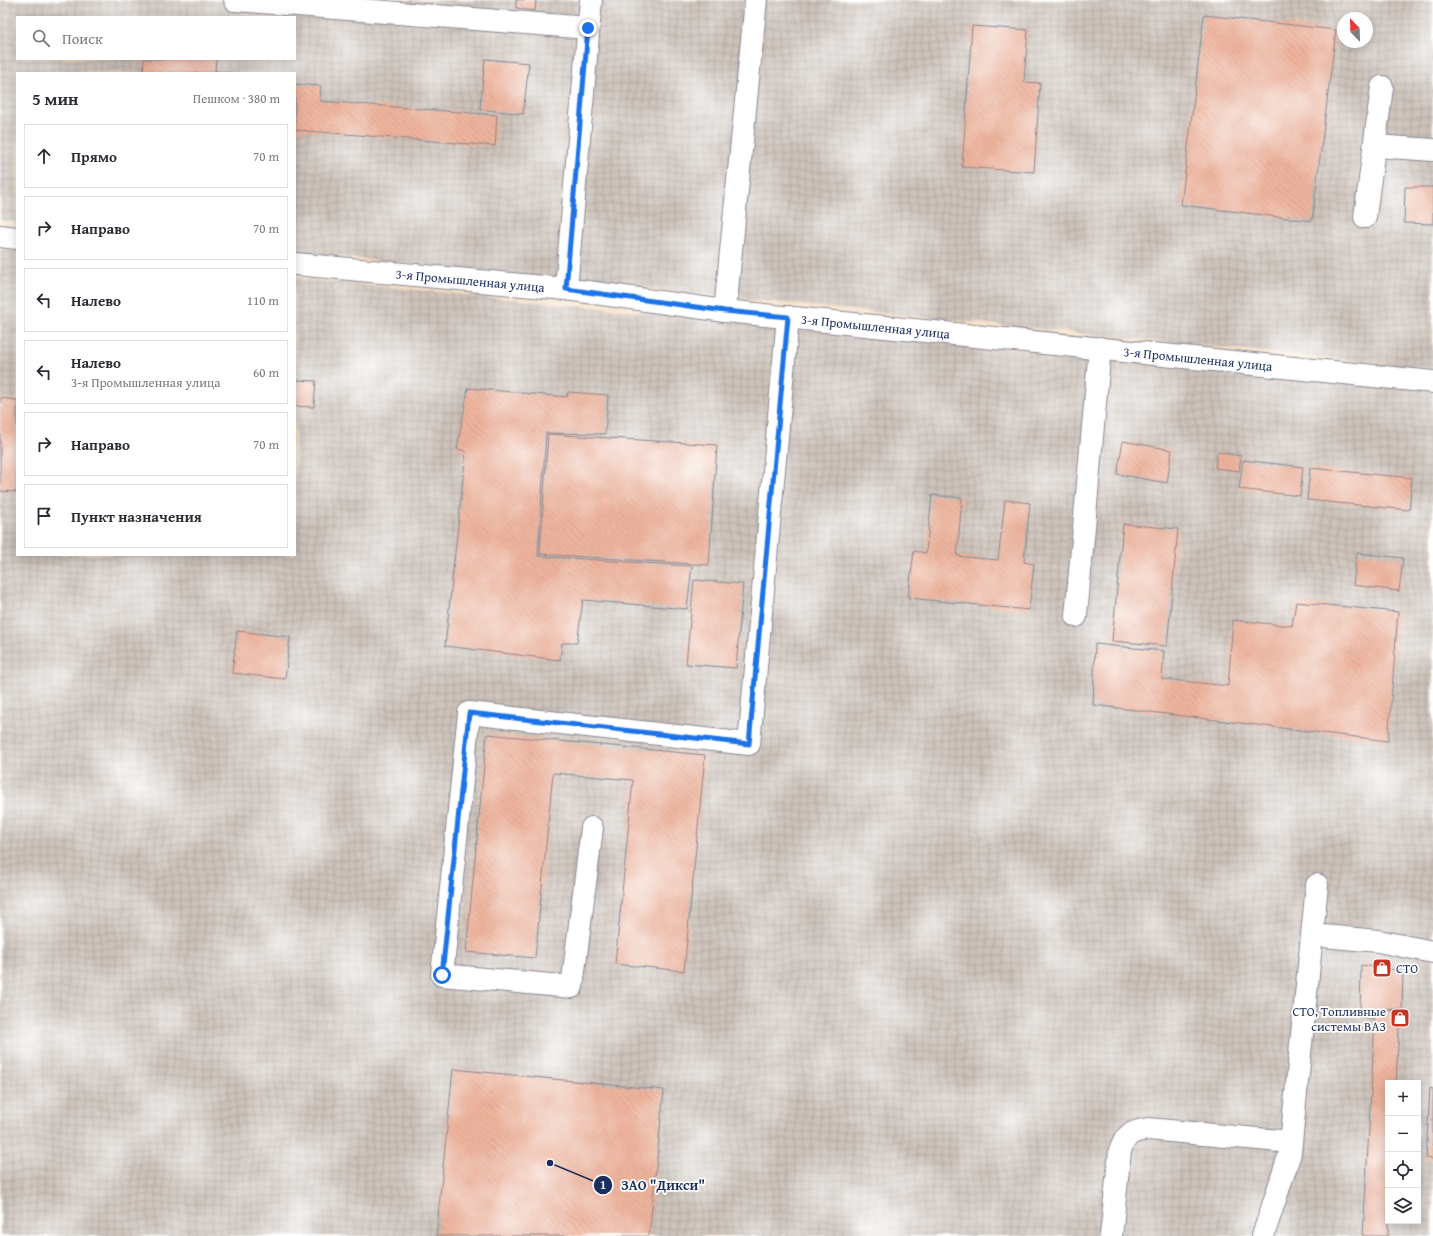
<!DOCTYPE html>
<html lang="ru">
<head>
<meta charset="utf-8">
<style>
	body { margin:0; font-family:"Gentium Book Plus",serif; background:#f7f7f7; color:#2b2b33 }
	.controls { position:absolute; right:12px; bottom:12px; display:grid; overflow:hidden; border-radius:0px; box-shadow:0 2px 10px #0003 }
	.controls button { width:36px; height:36px; display:grid; place-items:center; padding:0; border:0; border-bottom:1px solid #e1e1e2; background:#fff; color:#2b2b33; font:20px sans-serif }
	.compass { position:absolute; left:1337px; top:12px; width:36px; height:36px; border-radius:50%; background:#fff; box-shadow:0 2px 10px #0003; rotate:337deg }
	.stop { position:absolute; width:12px; height:12px; margin:-9px; border:3px solid #1a73e8; border-radius:50%; background:#fff }
	.stop.end { background:#1a73e8; border-color:#fff; box-shadow:0 1px 4px #0008 }
	.list { margin:0; padding:0; list-style:none }
	h2 { display:flex; justify-content:space-between; align-items:center; height:52px; margin:0; padding:0 16px; font-size:17px }
	h2 small { font-size:13px; font-weight:400; color:#7c7c81 }
	.list li { display:grid; grid-template-columns:26px 1fr auto; gap:12px; align-items:center; box-sizing:border-box; height:64px; margin:0 8px 8px; padding:0 8px; border:1px solid #e1e1e2; border-radius:0px }
	.list b { display:block; font-size:15px; white-space:nowrap }
	.list p { margin:0; font-size:13px; white-space:nowrap; color:#7c7c81 }
	.list em { font-size:13px; font-style:normal; color:#7c7c81 }
	.icon { flex:none; width:22px; height:22px; fill:none; stroke:currentColor; stroke-width:2; stroke-linecap:round; stroke-linejoin:round }
	.map { position:relative; flex:none; width:1433px; height:1236px; overflow:hidden }
	.search { position:absolute; background:#fff; box-shadow:0 2px 10px #0003; left:16px; top:16px; width:280px; height:44px; display:flex; align-items:center; gap:10px; box-sizing:border-box; padding:0 14px; border-radius:0px; color:#7c7c81; font-size:15px }
	.panel { position:absolute; background:#fff; box-shadow:0 2px 10px #0003; left:16px; top:72px; width:280px; height:484px; border-radius:0px }
	.map>svg:first-child { display:block }
	.industrial { fill:url(#industrial-grid); fill-rule:evenodd }
	.building { fill:url(#building-back-hatch) }
	.lines { fill:none; stroke-linecap:round; stroke-linejoin:round }
	.minor-casing { stroke:#888690; stroke-width:24 }
	.minor { stroke:#fff; stroke-width:22 }
	.route { stroke:#1a73e8; stroke-width:5 }
	.labels { text-anchor:middle; stroke-width:3.5; stroke-linejoin:round; paint-order:stroke }
	.street-label { font-size:13px; fill:#1b2f5e; stroke:#fff }
	.poi-label { font-size:13px; fill:#1b2f5e; stroke:#fff; text-anchor:start }
	.leader { fill:none; stroke:#1b2f5e; stroke-width:1.5 }
	.callout-dot { fill:#1b2f5e; stroke:#fff; stroke-width:1.5 }
	.mark-label { font-size:12px; text-anchor:middle; font-weight:bold; fill:#fff }
	.callout-label { font-size:14px; text-anchor:middle; font-weight:bold; fill:#1b2f5e; stroke:#fff; stroke-width:3.5; stroke-linejoin:round; paint-order:stroke }
</style>
</head>
<body>
<div class="map">
<svg width="1433" height="1236" viewBox="0 0 1433 1236">
	<defs>
		<pattern id="industrial-grid" width="8" height="8" patternUnits="userSpaceOnUse"><rect width="8" height="8" fill="#ccc2b9"/><path d="M0 4h8M4 0v8" fill="none" stroke="#afa7a1"/></pattern>
		<pattern id="building-back-hatch" width="6" height="6" patternUnits="userSpaceOnUse"><rect width="6" height="6" fill="#eeb49c"/><path d="M-1 5l2 2M0 0l6 6M5-1l2 2" fill="none" stroke="#cc9b89"/></pattern>
	</defs>
	<rect width="100%" height="100%" fill="#fff"/>
	<filter id="ink" filterUnits="userSpaceOnUse"><feTurbulence type="fractalNoise" baseFrequency=".025" numOctaves="2"/><feDisplacementMap in="SourceGraphic" scale="8" xChannelSelector="R" yChannelSelector="G"/><feConvolveMatrix kernelMatrix="1 2 1 2 8 2 1 2 1" color-interpolation-filters="sRGB"/></filter>
	<filter id="wash" filterUnits="userSpaceOnUse"><feTurbulence type="fractalNoise" baseFrequency=".012" numOctaves="4" result="noise"/><feDisplacementMap in="SourceGraphic" scale="16" xChannelSelector="R" yChannelSelector="G"/><feGaussianBlur stdDeviation="0.9" result="paint"/><feColorMatrix in="noise" values="0 0 0 0 0 0 0 0 0 0 0 0 0 0 0 0 0 1.4 0 .05"/><feComposite in="paint" operator="in"/></filter>
	<g filter="url(#wash)">
		<rect width="100%" height="100%" fill="#f5dec3"/>
		<path class="industrial" d="M 0,0 L 1433,0 L 1433,369 L 635,288 L 295,252 L 295,73 L 17,73 L 17,222 L 0,220 ZM 17,17 L 295,17 L 295,59 L 17,59 ZM 1343,18 L 1367,18 L 1367,42 L 1343,42 Z
			M 0,250 L 17,251 L 17,555 L 295,555 L 295,278 L 1433,390 L 1433,1236 L 0,1236 ZM 1388,1083 L 1418,1083 L 1418,1221 L 1388,1221 Z"/>
		<g id="blocks">
			<path class="building" d="M 516,0 L 536,0 L 535,11 L 516,8 Z
				M 1204,15 L 1336,30 L 1312,221 L 1181,205 Z
				M 972,26 L 1028,30 L 1024,82 L 1040,83 L 1034,172 L 962,167 Z
				M 144,59 L 216,59 L 215,71 L 231,73 L 143,73 Z
				M 485,59 L 529,63 L 523,114 L 480,109 Z
				M 295,84 L 321,86 L 320,101 L 497,115 L 495,146 L 295,130 Z
				M 1405,187 L 1433,187 L 1433,224 L 1404,223 Z
				M 295,380 L 316,381 L 314,407 L 295,406 Z
				M 468,388 L 567,397 L 568,392 L 608,395 L 605,434 L 546,433 L 538,556 L 692,566 L 687,609 L 583,600 L 577,643 L 562,643 L 560,660 L 445,646 L 466,451 L 457,449 Z
				M 0,398 L 17,400 L 17,492 L 0,491 Z
				M 548,434 L 717,445 L 709,565 L 540,554 Z
				M 1123,441 L 1172,450 L 1167,483 L 1117,474 Z
				M 1217,452 L 1241,456 L 1239,471 L 1215,468 Z
				M 1243,460 L 1303,467 L 1300,496 L 1239,489 Z
				M 1310,468 L 1412,478 L 1409,510 L 1307,500 Z
				M 932,495 L 962,498 L 957,556 L 998,560 L 1005,500 L 1030,503 L 1024,562 L 1034,564 L 1029,610 L 908,598 L 914,551 L 926,553 Z
				M 1123,524 L 1178,529 L 1167,646 L 1112,641 Z
				M 1357,553 L 1403,558 L 1399,591 L 1353,585 Z
				M 694,580 L 743,584 L 736,668 L 686,664 Z
				M 1296,602 L 1398,612 L 1388,741 L 1093,705 L 1095,644 L 1164,651 L 1162,679 L 1228,686 L 1233,620 L 1292,626 Z
				M 237,631 L 290,637 L 285,679 L 232,673 Z
				M 487,734 L 705,755 L 684,971 L 615,964 L 633,780 L 553,773 L 535,958 L 466,952 Z
				M 1361,965 L 1403,971 L 1402,1010 L 1375,1008 L 1375,1010 L 1400,1011 L 1396,1083 L 1388,1083 L 1388,1236 L 1363,1236 L 1375,1019 L 1360,1017 Z
				M 453,1069 L 664,1090 L 649,1236 L 436,1236 Z
				M 1430,1088 L 1433,1089 L 1433,1159 L 1426,1158 Z"/>
		</g>
	</g>
	<g filter="url(#ink)">
		<use href="#blocks" fill-opacity="0" stroke="#888690" stroke-width="1"/>
		<g class="lines">
			<g class="minor-casing">
				<g id="minor">
					<path d="M 235,0 L 588,28"/>
					<path d="M 1375,146 L 1433,150"/>
					<path d="M 1365,217 L 1382,87"/>
					<path d="M 0,236 L 17,238"/>
					<path id="s1" d="M 295,264 L 566,289 L 725,311 L 1433,382"/>
					<path d="M 566,289 L 591,0"/>
					<path d="M 725,311 L 756,0"/>
					<path d="M 1076,616 L 1100,348"/>
					<path d="M 592,828 L 572,987 L 442,975 L 469,713 L 749,744 L 788,317"/>
					<path d="M 1312,935 L 1317,885"/>
					<path d="M 1111,1236 L 1120,1151 C 1126,1134 1130,1132 1148,1129 L 1291,1142"/>
					<path d="M 1263,1236 L 1290,1153 L 1312,935 L 1378,941 L 1433,952"/>
				</g>
			</g>
			<use href="#minor" class="minor"/>
		</g>
	</g>
	<g class="lines" filter="url(#ink)">
		<path class="route" d="M 442,975 L 469,713 L 749,744 L 788,317 L 725,311 L 566,289 L 588,28"/>
	</g>
	<defs>
		<g id="shop-square" transform="scale(1)"><rect x="-9" y="-9" width="18" height="18" rx="4" fill="#c8321e" stroke="#fff"/><path d="M-5-2.5h2.3a2.7 3.5 0 0 1 5.4 0H5L5.5 6h-11ZM-1.5-2.5h3a1.5 2.3 0 0 0-3 0Z" fill="#fff"/></g>
	</defs>
	<g fill-rule="evenodd">
		<use href="#shop-square" x="1382" y="968"/>
		<use href="#shop-square" x="1400" y="1018"/>
	</g>
	<g class="labels">
		<g class="street-label">
			<text dy="5" stroke="none"><textPath href="#s1" startOffset="176">3-я Промышленная улица</textPath></text>
			<text dy="5" stroke="none"><textPath href="#s1" startOffset="584">3-я Промышленная улица</textPath></text>
			<text dy="5" stroke="none"><textPath href="#s1" startOffset="908">3-я Промышленная улица</textPath></text>
		</g>
		<g class="poi-label">
			<text x="1396" y="973">СТО</text>
			<text x="1386" y="1016" text-anchor="end">СТО, Топливные<tspan x="1386" dy="15">системы ВАЗ</tspan></text>
		</g>
	</g>
	<path class="leader" d="M550 1163L603 1185"/>
	<g class="callout-dot">
		<circle cx="550" cy="1163" r="4"/>
		<circle cx="603" cy="1185" r="10"/>
	</g>
	<g class="mark-label">
		<text x="603" y="1189">1</text>
	</g>
	<g class="callout-label">
		<text x="663" y="1190">ЗАО "Дикси"</text>
	</g>
</svg>
<div class="controls">
<button>+</button>
<button>−</button>
<button><svg class="icon" aria-label="locate" viewBox="0 0 24 24"><circle cx="12" cy="12" r="6"/><path d="M12 2v4M12 18v4M2 12h4M18 12h4"/></svg></button>
<button><svg class="icon" aria-label="layers" viewBox="0 0 24 24"><path d="M12 4l9 5-9 5-9-5zM3 14l9 5 9-5"/></svg></button>
</div>
<svg class="compass" viewBox="-18 -18 36 36"><path d="M0-13l5 13h-10z" fill="#e53935"/><path d="M0 13l5-13h-10z" fill="#7c7c81"/></svg>
<div class="stop" style="left:442px;top:975px"></div>
<div class="stop end" style="left:588px;top:28px"></div>
<div class="search"><svg class="icon" aria-label="search" viewBox="0 0 24 24"><circle cx="10" cy="10" r="6"/><path d="M15 15l6 6"/></svg>Поиск</div>
<section class="panel">
<h2>5 мин<small>Пешком · 380 m</small></h2>
<ul class="list">
<li><svg class="icon" aria-label="ahead" viewBox="0 0 24 24"><path d="M12 20V5M6 11l6-6 6 6"/></svg><div><b>Прямо</b></div><em>70 m</em></li>
<li><svg class="icon" aria-label="right" viewBox="0 0 24 24"><path d="M7 20v-9h11M14 6l5 5-5 5"/></svg><div><b>Направо</b></div><em>70 m</em></li>
<li><svg class="icon" aria-label="left" viewBox="0 0 24 24"><path d="M17 20v-9H6M10 6l-5 5 5 5"/></svg><div><b>Налево</b></div><em>110 m</em></li>
<li><svg class="icon" aria-label="left" viewBox="0 0 24 24"><path d="M17 20v-9H6M10 6l-5 5 5 5"/></svg><div><b>Налево</b><p>3-я Промышленная улица</p></div><em>60 m</em></li>
<li><svg class="icon" aria-label="right" viewBox="0 0 24 24"><path d="M7 20v-9h11M14 6l5 5-5 5"/></svg><div><b>Направо</b></div><em>70 m</em></li>
<li><svg class="icon" aria-label="arrive" viewBox="0 0 24 24"><path d="M6 21V4h12l-3 4 3 4H6"/></svg><div><b>Пункт назначения</b></div></li>
</ul>
</section>
</div>
</body>
</html>
